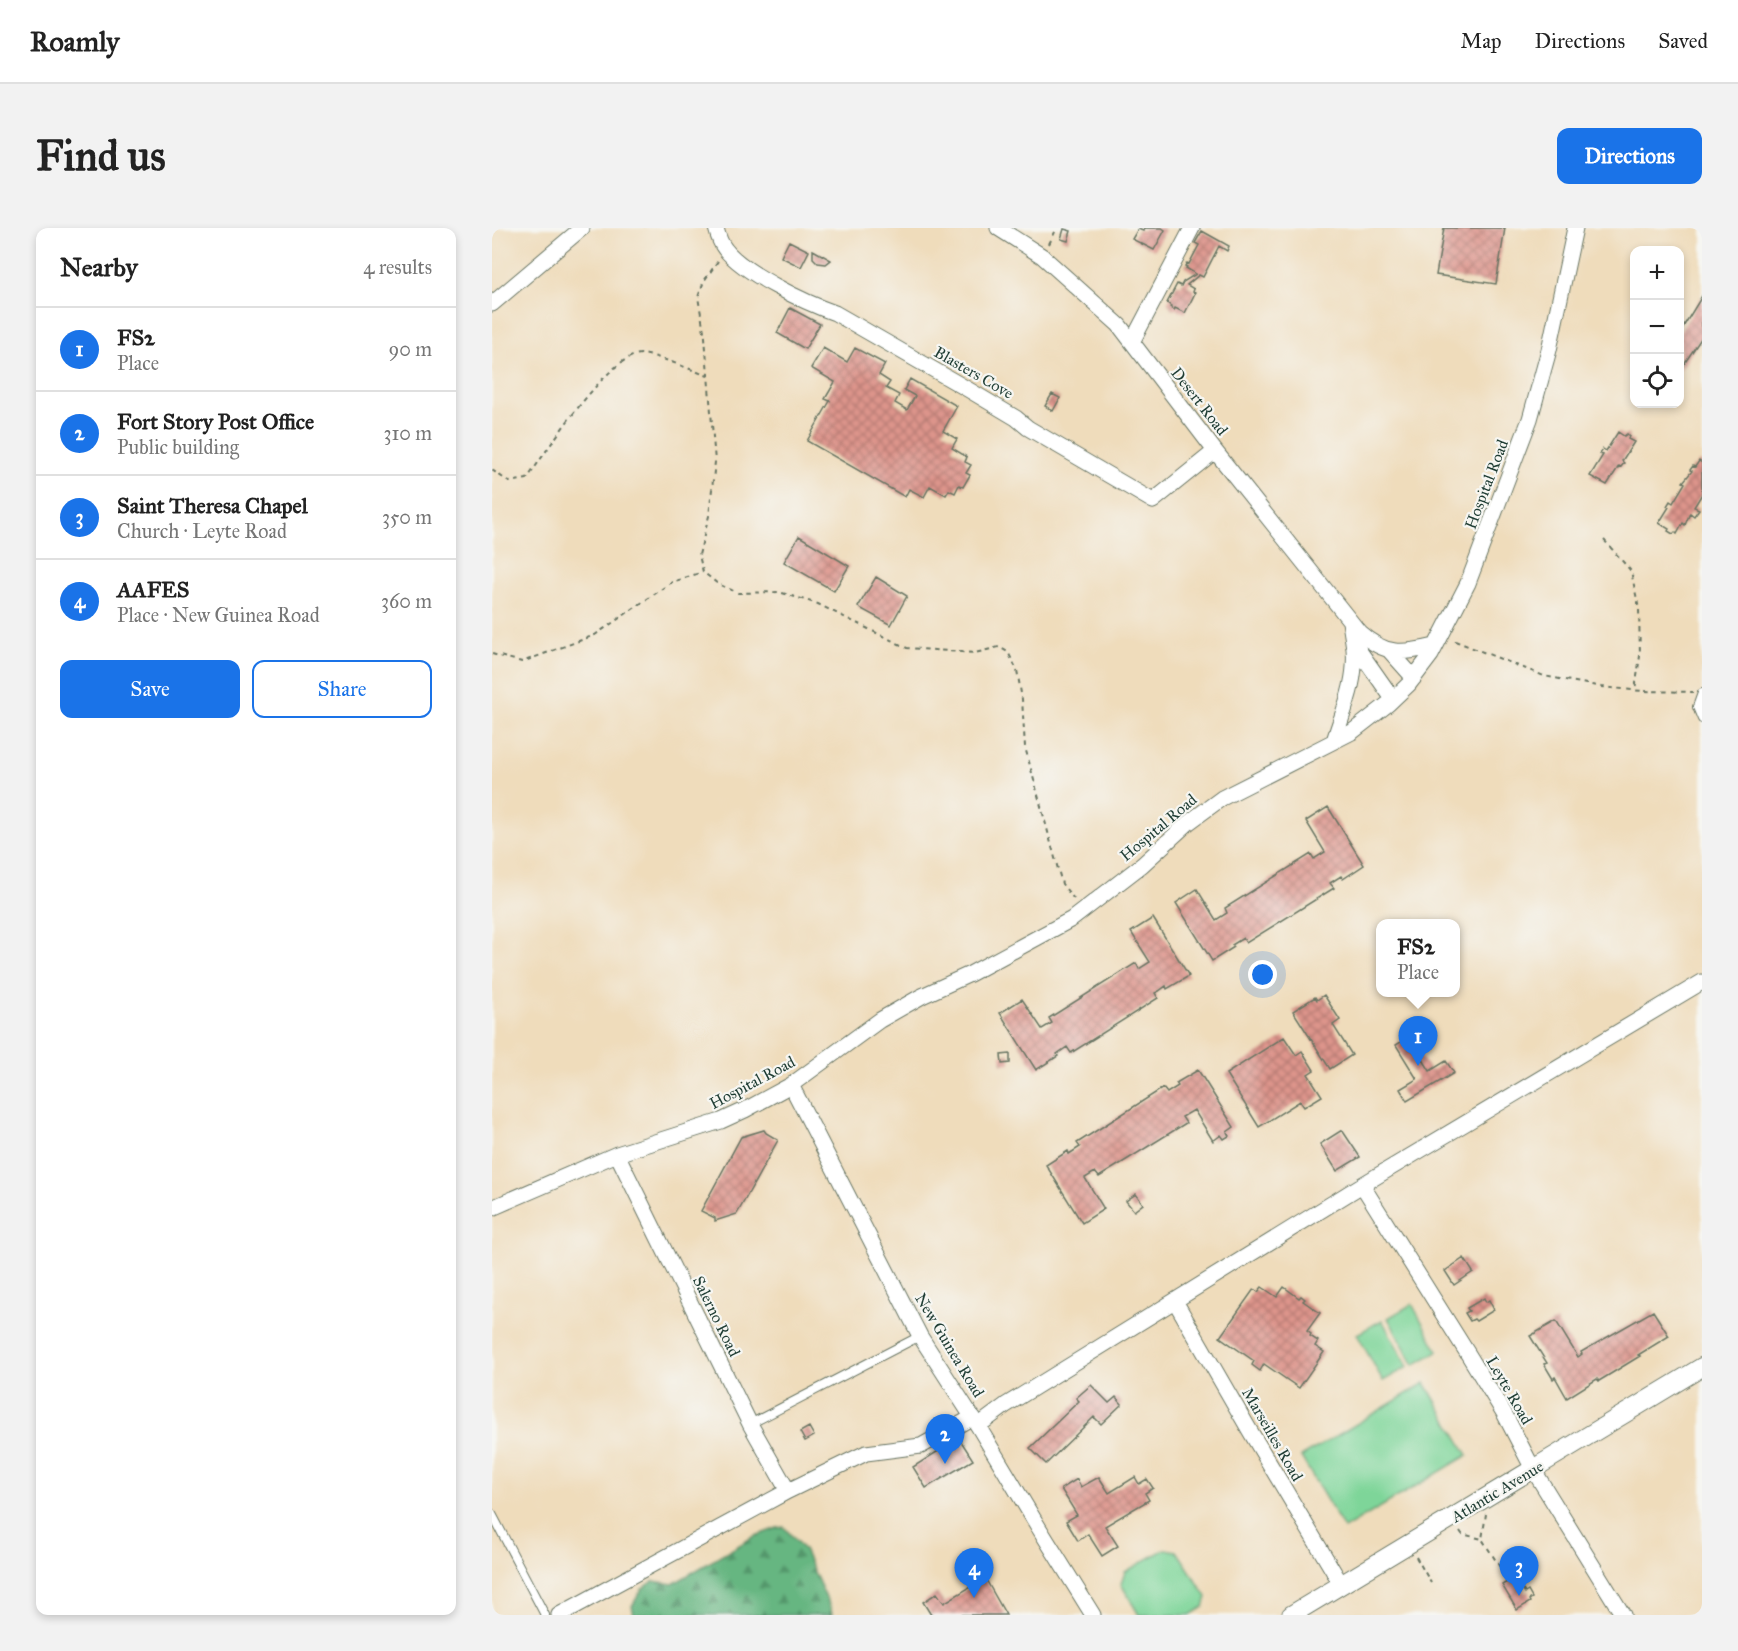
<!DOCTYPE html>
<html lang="en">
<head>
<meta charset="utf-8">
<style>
	body { margin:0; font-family:"IM FELL Great Primer",serif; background:#f2f2f2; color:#222 }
	.controls { position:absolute; right:18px; top:18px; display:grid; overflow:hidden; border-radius:12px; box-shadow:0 3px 9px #0003 }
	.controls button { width:54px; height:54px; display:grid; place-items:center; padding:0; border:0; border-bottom:2px solid #e0e0e0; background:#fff; color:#222; font:30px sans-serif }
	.you { position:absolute; left:771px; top:747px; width:21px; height:21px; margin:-15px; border:4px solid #fff; border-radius:50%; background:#1a73e8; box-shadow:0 0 0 9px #1a73e833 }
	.badge { display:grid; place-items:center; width:39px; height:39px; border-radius:50%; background:#1a73e8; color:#fff; font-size:20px; font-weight:700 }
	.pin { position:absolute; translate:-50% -50px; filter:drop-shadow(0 2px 3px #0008) }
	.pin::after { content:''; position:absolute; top:32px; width:21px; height:18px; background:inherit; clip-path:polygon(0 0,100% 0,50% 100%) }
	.popup { position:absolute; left:884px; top:691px; width:84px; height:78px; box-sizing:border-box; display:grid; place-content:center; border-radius:12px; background:#fff; filter:drop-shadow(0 2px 4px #0005); font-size:20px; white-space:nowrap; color:#767676 }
	.popup b { font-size:22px; color:#222 }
	.popup::after { content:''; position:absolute; left:50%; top:100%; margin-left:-12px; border:12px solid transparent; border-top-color:#fff }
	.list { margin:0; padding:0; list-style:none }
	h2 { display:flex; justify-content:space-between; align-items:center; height:78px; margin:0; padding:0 24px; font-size:26px }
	h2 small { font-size:20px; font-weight:400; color:#767676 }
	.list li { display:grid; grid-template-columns:39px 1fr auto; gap:18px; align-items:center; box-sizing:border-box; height:84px; padding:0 24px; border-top:2px solid #e0e0e0 }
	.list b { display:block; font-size:22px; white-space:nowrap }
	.list p { margin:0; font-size:20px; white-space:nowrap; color:#767676 }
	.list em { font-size:20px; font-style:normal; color:#767676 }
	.actions { display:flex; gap:12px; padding:18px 24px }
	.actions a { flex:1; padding:14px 0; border:2px solid #1a73e8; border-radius:12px; text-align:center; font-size:21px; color:#1a73e8 }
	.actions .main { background:#1a73e8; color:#fff }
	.icon { flex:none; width:33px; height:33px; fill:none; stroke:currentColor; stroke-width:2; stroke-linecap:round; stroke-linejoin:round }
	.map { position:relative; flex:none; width:1210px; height:1387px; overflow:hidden; border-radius:12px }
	header { display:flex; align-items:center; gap:36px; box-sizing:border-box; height:84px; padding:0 30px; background:#fff; border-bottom:2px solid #e0e0e0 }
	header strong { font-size:28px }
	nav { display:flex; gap:33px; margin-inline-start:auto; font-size:21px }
	.intro { display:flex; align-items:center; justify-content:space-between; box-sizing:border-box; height:144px; padding:0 36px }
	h1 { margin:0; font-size:42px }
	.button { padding:15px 27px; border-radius:12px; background:#1a73e8; color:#fff; font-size:21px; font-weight:700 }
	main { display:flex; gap:36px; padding:0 36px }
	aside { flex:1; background:#fff; border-radius:12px; box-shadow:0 3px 9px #0003 }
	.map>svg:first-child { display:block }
	.grass { fill:#7ed599; stroke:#4e8966; stroke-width:1.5 }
	.forest { fill:url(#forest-firs); stroke:#427a5a; stroke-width:1.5 }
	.building { fill:url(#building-cross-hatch) }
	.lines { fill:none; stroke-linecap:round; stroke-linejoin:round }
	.service-casing { stroke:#687563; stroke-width:10 }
	.minor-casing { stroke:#687563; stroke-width:17 }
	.tertiary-casing { stroke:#687563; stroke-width:20 }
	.path { stroke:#687563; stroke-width:2; stroke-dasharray:4.5 4.5; stroke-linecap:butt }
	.service { stroke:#fff; stroke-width:8 }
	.minor { stroke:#fff; stroke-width:15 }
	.tertiary { stroke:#fff; stroke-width:18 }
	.labels { text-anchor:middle; stroke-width:4.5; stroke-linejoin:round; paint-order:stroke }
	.street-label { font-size:16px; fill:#1f3d34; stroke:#f6f6f2 }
</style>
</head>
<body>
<header>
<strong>Roamly</strong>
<nav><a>Map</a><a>Directions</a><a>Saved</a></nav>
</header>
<div class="intro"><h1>Find us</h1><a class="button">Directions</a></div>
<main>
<aside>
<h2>Nearby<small>4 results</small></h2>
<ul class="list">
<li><span class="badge">1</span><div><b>FS2</b><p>Place</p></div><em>90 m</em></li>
<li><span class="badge">2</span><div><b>Fort Story Post Office</b><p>Public building</p></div><em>310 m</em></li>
<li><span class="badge">3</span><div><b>Saint Theresa Chapel</b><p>Church · Leyte Road</p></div><em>350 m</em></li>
<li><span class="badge">4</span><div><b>AAFES</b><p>Place · New Guinea Road</p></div><em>360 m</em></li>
</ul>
<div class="actions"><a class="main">Save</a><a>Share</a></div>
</aside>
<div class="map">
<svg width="1210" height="1387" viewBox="0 0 1210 1387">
	<defs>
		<pattern id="forest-firs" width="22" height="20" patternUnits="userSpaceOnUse" patternTransform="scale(1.5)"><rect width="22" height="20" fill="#66b681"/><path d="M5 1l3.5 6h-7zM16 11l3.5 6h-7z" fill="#53956a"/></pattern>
		<pattern id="building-cross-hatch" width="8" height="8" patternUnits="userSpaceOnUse" patternTransform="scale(1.5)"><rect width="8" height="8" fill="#dd948b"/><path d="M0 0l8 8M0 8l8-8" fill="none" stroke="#b37a72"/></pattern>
	</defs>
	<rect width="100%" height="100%" fill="#f6f6f2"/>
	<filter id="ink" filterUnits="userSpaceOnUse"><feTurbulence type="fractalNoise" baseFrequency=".0167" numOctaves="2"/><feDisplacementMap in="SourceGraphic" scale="12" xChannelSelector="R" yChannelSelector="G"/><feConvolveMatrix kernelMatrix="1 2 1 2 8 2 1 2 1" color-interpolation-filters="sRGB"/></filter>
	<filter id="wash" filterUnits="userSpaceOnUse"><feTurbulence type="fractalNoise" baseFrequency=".008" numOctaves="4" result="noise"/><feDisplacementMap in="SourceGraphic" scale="24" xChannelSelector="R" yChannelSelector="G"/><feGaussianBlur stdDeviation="1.35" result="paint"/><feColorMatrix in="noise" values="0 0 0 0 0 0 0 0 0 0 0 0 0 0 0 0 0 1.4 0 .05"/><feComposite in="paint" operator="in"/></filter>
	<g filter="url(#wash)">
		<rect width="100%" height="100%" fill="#efdcbb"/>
		<path class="grass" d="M 920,1076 L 946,1123 L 922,1137 L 896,1090 Z
			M 890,1092 L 916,1139 L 891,1153 L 865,1106 Z
			M 933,1155 L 976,1227 L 852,1301 L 809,1229 Z
			M 673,1321 L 685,1323 L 715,1369 L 712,1379 L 698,1387 L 647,1387 L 629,1356 L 633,1344 Z"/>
		<path class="forest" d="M 292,1299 L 312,1322 L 339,1381 L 340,1387 L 142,1387 L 140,1378 L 150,1361 L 162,1353 L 181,1356 L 261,1309 L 285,1300 Z"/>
		<g id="blocks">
			<path class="building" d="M 652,0 L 670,0 L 673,2 L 662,22 L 640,11 L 646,1 L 651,3 Z
				M 952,0 L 1013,0 L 1004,56 L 944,47 Z
				M 572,1 L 579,3 L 576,13 L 569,11 Z
				M 710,3 L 737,18 L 735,23 L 727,18 L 711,49 L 707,47 L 695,57 L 702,61 L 701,64 L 703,65 L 693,85 L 683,80 L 682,82 L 678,79 L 679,78 L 675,75 L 685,56 L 689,58 L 691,54 L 704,46 L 694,40 L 695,39 L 693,38 L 695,35 L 697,36 L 707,17 L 703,15 Z
				M 297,13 L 317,23 L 309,39 L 289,29 Z
				M 321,22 L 339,32 L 334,36 L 326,35 L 321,30 Z
				M 1210,68 L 1210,109 L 1188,142 L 1188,104 Z
				M 298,80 L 328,96 L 313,121 L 285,105 Z
				M 331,120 L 355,134 L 363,120 L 393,136 L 387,147 L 398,154 L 394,160 L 407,167 L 403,175 L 415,182 L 423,168 L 412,162 L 418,151 L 465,178 L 451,203 L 465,211 L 460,220 L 475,229 L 473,234 L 479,237 L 474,245 L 478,247 L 471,259 L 467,257 L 463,265 L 457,262 L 454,267 L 438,258 L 432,269 L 417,261 L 413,269 L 315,213 L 338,173 L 333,171 L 343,154 L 319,140 Z
				M 560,166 L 568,170 L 561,183 L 553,178 Z
				M 1126,204 L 1132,208 L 1135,206 L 1137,208 L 1136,211 L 1142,214 L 1130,233 L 1132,235 L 1129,239 L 1127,238 L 1115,257 L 1098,248 L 1111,227 L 1108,226 L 1110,223 L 1111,221 L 1114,223 Z
				M 1207,233 L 1210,235 L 1210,266 L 1202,279 L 1207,281 L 1202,288 L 1198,285 L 1193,297 L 1191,295 L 1185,306 L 1183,304 L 1181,306 L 1176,303 L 1177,301 L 1167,295 L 1177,279 L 1175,278 L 1178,273 L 1181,275 L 1193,255 L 1191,254 L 1200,243 L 1198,242 L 1201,238 L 1203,239 Z
				M 307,308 L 357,338 L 342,363 L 292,334 Z
				M 384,349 L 415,368 L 399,397 L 366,379 Z
				M 836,579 L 872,637 L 851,651 L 849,648 L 838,655 L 842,660 L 754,715 L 751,710 L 740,717 L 742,719 L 720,733 L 684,675 L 705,661 L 724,692 L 735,685 L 733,680 L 819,626 L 822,631 L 833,624 L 814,593 Z
				M 661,690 L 697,748 L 675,761 L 674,758 L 667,763 L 663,765 L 666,770 L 579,825 L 575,819 L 565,826 L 566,828 L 544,842 L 508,785 L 530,771 L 550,801 L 560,795 L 557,790 L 644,735 L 647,741 L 658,734 L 639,704 Z
				M 832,767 L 848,792 L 841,797 L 860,827 L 838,841 L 801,783 L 823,769 L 825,772 Z
				M 792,809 L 804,827 L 810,823 L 822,842 L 816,846 L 830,868 L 812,879 L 808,873 L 767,899 L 734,846 Z
				M 917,809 L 938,843 L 954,833 L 962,845 L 915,873 L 908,861 L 925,851 L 904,817 Z
				M 518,826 L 518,835 L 510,836 L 509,827 Z
				M 706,842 L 742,899 L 735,904 L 737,908 L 732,911 L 729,907 L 721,913 L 702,882 L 690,889 L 694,895 L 607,949 L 603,944 L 593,950 L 612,981 L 590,995 L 554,937 L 576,923 L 577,926 L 588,919 L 585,915 L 671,860 L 675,865 L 686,858 L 684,855 Z
				M 272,902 L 274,905 L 286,912 L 245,986 L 223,993 L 223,990 L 209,983 L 249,909 Z
				M 850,902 L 868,929 L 845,943 L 828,916 Z
				M 644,966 L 651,976 L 642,983 L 634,973 Z
				M 972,1030 L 981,1044 L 962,1057 L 953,1043 Z
				M 770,1059 L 785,1069 L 792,1059 L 807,1070 L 809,1068 L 813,1071 L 811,1073 L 828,1085 L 815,1103 L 819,1106 L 818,1108 L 826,1113 L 823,1118 L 832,1124 L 807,1160 L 772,1136 L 768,1143 L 760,1137 L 762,1133 L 728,1109 L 762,1061 L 766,1064 Z
				M 992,1070 L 994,1074 L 997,1072 L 1002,1082 L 984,1093 L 982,1091 L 978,1093 L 973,1085 L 977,1083 L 975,1080 Z
				M 1161,1083 L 1177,1108 L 1146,1127 L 1148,1128 L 1125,1142 L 1107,1153 L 1105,1151 L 1075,1170 L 1063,1149 L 1061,1151 L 1052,1136 L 1055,1135 L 1038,1108 L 1064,1093 L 1086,1129 L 1090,1126 L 1089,1124 Z
				M 599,1157 L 617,1175 L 624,1169 L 630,1176 L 609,1196 L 602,1189 L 554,1236 L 538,1220 L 587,1173 L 584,1170 Z
				M 317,1199 L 322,1208 L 313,1213 L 308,1204 Z
				M 467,1210 L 481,1232 L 434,1260 L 421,1239 Z
				M 607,1249 L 617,1265 L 643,1249 L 647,1256 L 655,1251 L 661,1260 L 653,1265 L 657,1272 L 613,1298 L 626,1318 L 610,1328 L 596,1306 L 586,1313 L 585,1311 L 574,1293 L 585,1287 L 569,1261 L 585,1251 L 589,1259 Z
				M 1023,1349 L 1033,1365 L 1036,1363 L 1040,1370 L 1037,1372 L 1038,1374 L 1025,1382 L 1010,1357 Z
				M 493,1350 L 514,1387 L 439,1387 L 431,1374 L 445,1365 L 452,1375 Z"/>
		</g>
	</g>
	<g filter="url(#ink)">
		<use href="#blocks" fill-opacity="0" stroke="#687563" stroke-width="1.5"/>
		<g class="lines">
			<g class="service-casing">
				<path id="service" d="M 1210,465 L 1205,479 L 1210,491
					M 258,1196 L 428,1108
					M 0,1286 L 53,1387"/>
			</g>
			<g class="minor-casing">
				<path id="minor" d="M 224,0 C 226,8 228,15 233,21 C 251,45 314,75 343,85 L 477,162 L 524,190 L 536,200 L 661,273 L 723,223
					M 506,0 L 550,28 L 627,97 L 723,223 L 867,404 C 894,428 910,426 943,418
					M 0,76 L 90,0
					M 640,114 L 700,0
					M 861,414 L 901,471
					M 897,422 L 922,450
					M 842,513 C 851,483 865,454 862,421 C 861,412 859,403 858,393
					M 299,857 L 428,1108 L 486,1198 L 547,1300 L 601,1387
					M 125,926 L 258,1196 L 296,1263
					M 870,957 L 976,1126 L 1012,1185 L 1041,1241 L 1131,1387
					M 0,980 L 125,926 L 229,893 L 253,882 L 299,857 L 388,792 L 430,768 L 478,746 L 580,691 L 650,637 L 696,595 L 730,570 L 860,504 L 896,476 L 917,456 L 939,427 L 976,355 L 1038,191 L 1057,122 L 1083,0
					M 683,1073 L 758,1203 L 849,1356
					M 486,1198 L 514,1177 L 870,957 L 1210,754
					M 67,1387 L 296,1263 L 374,1225 L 429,1218 L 481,1189"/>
			</g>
			<g class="tertiary-casing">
				<path id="tertiary" d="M 799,1387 L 1210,1139"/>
			</g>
			<path class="path" d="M 557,16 L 565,0
				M 226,33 L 212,53 L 206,69 L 213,109 L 223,234 L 217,288 L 207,327 L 211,344 L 226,356 L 246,365 L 287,364 L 326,376 L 415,420 L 483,425 L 507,419 L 516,424 L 525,442 L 530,471 L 533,519 L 570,656 L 582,671
				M 0,242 L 17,254 L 35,251 C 53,225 117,126 149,126 C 165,127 200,142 216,148
				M 1112,312 L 1139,343 L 1147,381 L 1148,428 L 1143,462
				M 963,413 L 1052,448 L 1110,459 L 1150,463 L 1201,464
				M 0,426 L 30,434 L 103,407 L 180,354 L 211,344
				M 994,1286 L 990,1311 L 1017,1353
				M 968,1303 L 970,1306 L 990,1311
				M 924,1329 L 939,1355"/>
			<use href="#service" class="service"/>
			<use href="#minor" class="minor"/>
			<use href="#tertiary" class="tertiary"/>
		</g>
	</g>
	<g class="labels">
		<g class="street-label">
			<text transform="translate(482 144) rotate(30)" y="6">Blasters Cove</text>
			<text transform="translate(708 173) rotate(52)" y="6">Desert Road</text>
			<text transform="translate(994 256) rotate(-69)" y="6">Hospital Road</text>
			<text transform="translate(666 599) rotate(-40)" y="6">Hospital Road</text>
			<text transform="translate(260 854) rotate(-28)" y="6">Hospital Road</text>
			<text transform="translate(225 1088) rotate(64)" y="6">Salerno Road</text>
			<text transform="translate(458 1117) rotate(59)" y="6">New Guinea Road</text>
			<text transform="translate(1018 1162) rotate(60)" y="6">Leyte Road</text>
			<text transform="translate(781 1206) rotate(60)" y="6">Marseilles Road</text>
			<text transform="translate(1005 1263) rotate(-31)" y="6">Atlantic Avenue</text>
		</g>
	</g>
</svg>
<div class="controls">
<button>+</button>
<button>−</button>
<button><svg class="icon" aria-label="locate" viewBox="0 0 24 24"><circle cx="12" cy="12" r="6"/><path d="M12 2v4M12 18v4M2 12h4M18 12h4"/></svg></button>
</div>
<div class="you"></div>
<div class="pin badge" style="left:926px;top:838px">1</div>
<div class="popup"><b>FS2</b>Place</div>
<div class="pin badge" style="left:453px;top:1236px">2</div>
<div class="pin badge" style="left:1027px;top:1368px">3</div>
<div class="pin badge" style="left:482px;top:1370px">4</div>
</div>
</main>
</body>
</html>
